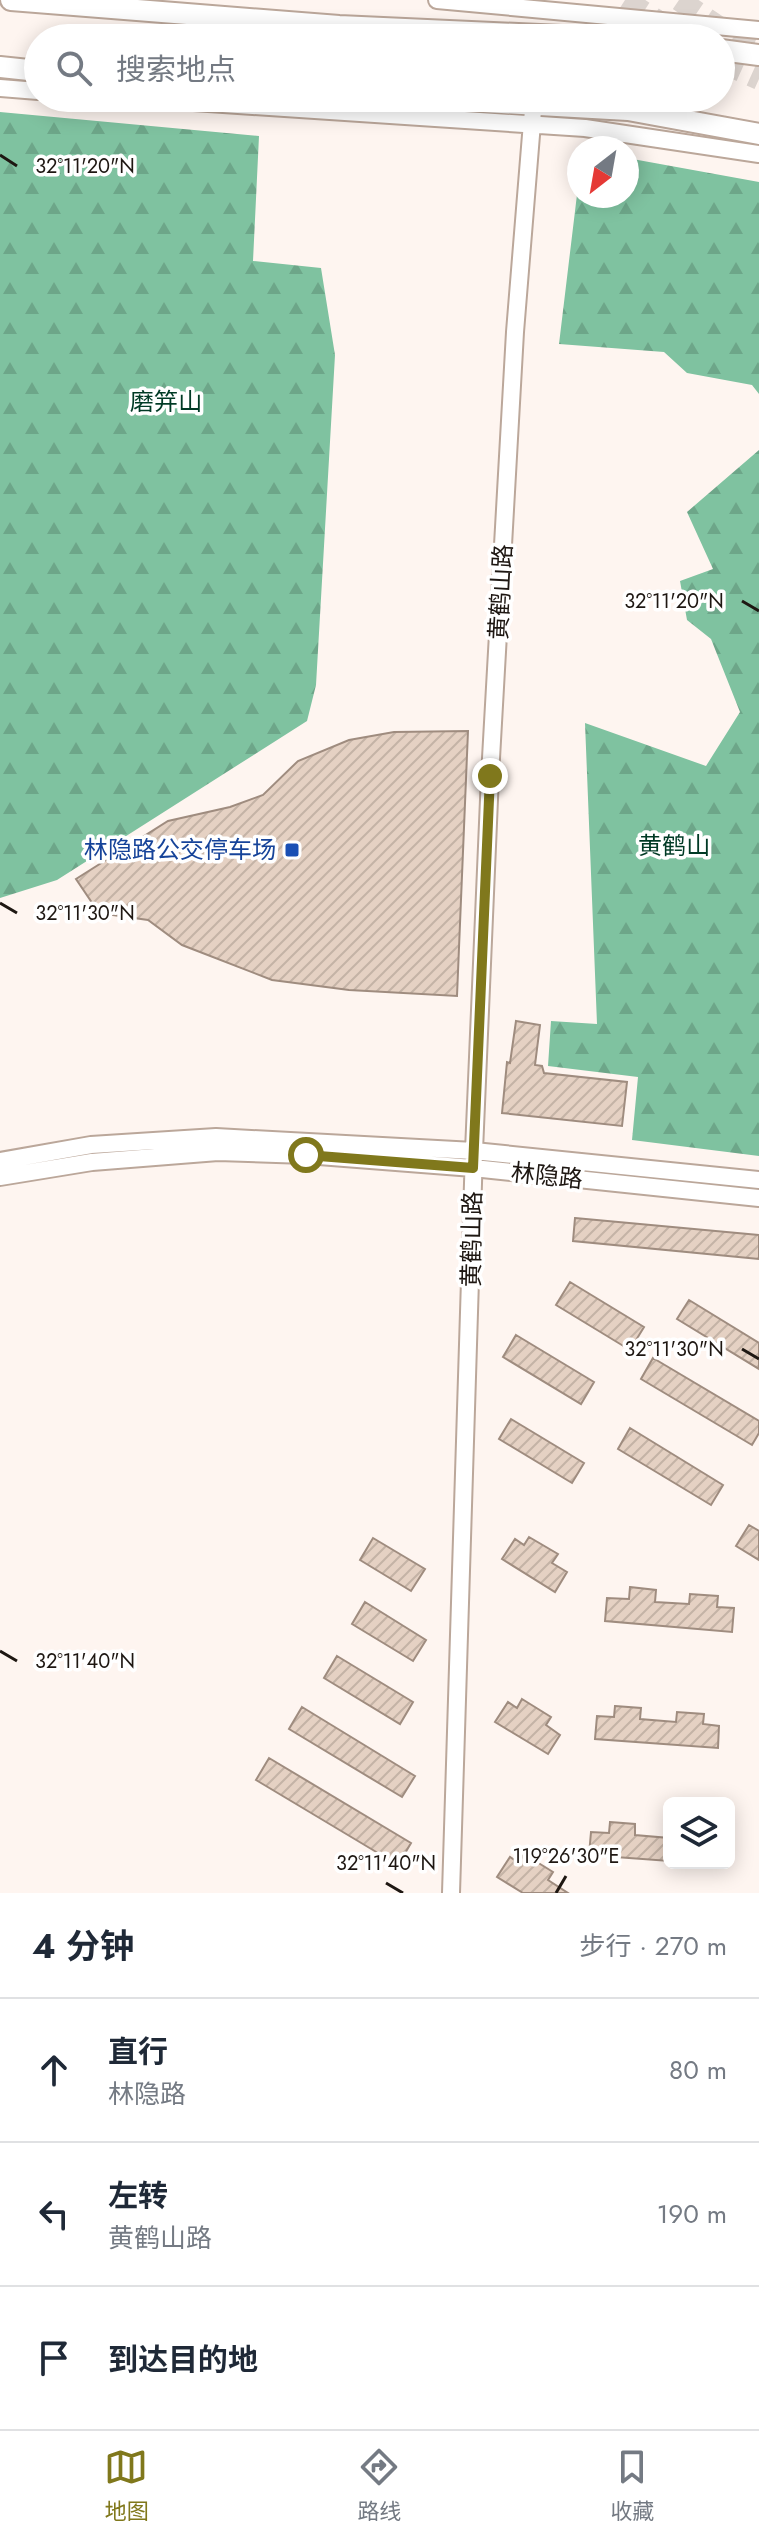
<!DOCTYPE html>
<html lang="zh">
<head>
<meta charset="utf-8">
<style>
	body { margin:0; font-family:Jost,"Noto Sans SC",sans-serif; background:#f2f2f3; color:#1f2937 }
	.controls { position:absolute; right:24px; bottom:24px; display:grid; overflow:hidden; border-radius:12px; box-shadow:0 4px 20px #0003 }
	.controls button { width:72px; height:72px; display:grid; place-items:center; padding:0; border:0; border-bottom:2px solid #e0e1e3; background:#fff; color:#1f2937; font:40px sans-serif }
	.compass { position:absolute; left:567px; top:136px; width:72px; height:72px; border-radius:50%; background:#fff; box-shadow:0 4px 20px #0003; rotate:211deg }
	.stop { position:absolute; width:24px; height:24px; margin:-18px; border:6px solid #80781c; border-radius:50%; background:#fff }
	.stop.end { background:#80781c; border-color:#fff; box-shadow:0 2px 8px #0008 }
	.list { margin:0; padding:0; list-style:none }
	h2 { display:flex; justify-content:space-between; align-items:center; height:104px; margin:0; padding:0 32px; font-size:34px }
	h2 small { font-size:26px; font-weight:400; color:#747a83 }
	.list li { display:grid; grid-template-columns:52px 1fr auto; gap:24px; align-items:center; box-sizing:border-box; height:144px; padding:0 32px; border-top:2px solid #e0e1e3 }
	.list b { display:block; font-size:30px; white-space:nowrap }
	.list p { margin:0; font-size:26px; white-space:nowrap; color:#747a83 }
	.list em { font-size:26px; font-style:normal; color:#747a83 }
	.icon { flex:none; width:44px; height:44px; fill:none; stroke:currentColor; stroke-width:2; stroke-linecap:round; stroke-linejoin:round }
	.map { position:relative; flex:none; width:759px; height:1893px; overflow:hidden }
	.search { position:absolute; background:#fff; box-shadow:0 4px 20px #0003; left:24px; right:24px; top:24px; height:88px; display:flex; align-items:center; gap:20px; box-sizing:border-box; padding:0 28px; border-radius:44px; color:#747a83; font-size:30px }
	.sheet { height:536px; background:#fff }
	nav { display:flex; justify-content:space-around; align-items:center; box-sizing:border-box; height:112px; border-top:2px solid #e0e1e3; background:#fff; font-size:22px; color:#747a83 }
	nav a { display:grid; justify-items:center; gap:4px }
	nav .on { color:#80781c }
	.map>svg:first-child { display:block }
	.forest { fill:url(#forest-firs) }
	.building { fill:url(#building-hatch); stroke:#9f8c7f; stroke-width:2 }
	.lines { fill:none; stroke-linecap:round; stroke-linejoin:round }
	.highway-tunnel { stroke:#dcd4cf; stroke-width:22; stroke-dasharray:22 11; stroke-linecap:butt }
	.minor-casing { stroke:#bba79a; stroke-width:20 }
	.major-casing { stroke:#bba79a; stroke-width:24 }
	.minor { stroke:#fff; stroke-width:16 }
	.major { stroke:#fff; stroke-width:20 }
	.route { stroke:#80781c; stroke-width:10 }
	.ticks { fill:none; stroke:#1e1712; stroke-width:3 }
	.transit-dot { fill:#1a4fb4; stroke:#fff; stroke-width:3 }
	.labels { text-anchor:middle; stroke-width:7; stroke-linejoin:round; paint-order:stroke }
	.park-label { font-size:24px; fill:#003a25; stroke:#fff }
	.street-label { font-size:24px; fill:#1e1712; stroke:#fff }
	.transit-label { font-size:24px; fill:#164399; stroke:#fff; text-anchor:end }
	.ticks-label { font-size:20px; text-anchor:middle; fill:#1e1712; stroke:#fff; stroke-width:7; stroke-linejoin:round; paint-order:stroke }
</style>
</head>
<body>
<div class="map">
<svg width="759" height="1893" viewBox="0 0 759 1893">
	<defs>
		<pattern id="forest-firs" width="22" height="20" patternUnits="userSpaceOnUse" patternTransform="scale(2)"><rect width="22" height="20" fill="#7fc2a0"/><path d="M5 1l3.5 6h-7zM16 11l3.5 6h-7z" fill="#6da689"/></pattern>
		<pattern id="building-hatch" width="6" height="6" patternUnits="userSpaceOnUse" patternTransform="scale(2)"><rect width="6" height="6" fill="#e5d1c3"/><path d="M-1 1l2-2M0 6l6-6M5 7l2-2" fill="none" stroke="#c4b3a6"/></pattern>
	</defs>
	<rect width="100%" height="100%" fill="#fef5f0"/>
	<path class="forest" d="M 0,112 L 259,136 L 253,261 L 321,268 L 335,355 L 316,685 L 307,721 L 57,880 L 0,898 Z
		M 627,158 L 759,182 L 759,394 L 752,385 L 687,373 L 664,352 L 559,344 L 579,178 L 579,196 L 627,196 Z
		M 759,450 L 759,1156 L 632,1140 L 638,1077 L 548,1066 L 551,1021 L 597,1024 L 585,723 L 706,766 L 740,712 L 711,639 L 687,620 L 680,581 L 713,569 L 687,512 Z"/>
	<path class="building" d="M 468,731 L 457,996 L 349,990 L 272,980 L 182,945 L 148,920 L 99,913 L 76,879 L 168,821 L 230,807 L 263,795 L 298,761 L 349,740 L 394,732 Z
		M 516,1021 L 540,1025 L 535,1065 L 542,1066 L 544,1073 L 627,1082 L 622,1126 L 502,1113 L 507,1062 L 510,1063 Z
		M 575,1218 L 759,1235 L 759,1259 L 573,1241 Z
		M 570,1282 L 644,1327 L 630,1350 L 556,1305 Z
		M 689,1300 L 759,1343 L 759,1369 L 677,1319 Z
		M 516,1335 L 594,1382 L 581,1404 L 503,1357 Z
		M 653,1358 L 759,1421 L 759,1433 L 752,1445 L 641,1379 Z
		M 511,1419 L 584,1463 L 572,1483 L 499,1439 Z
		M 630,1428 L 723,1485 L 711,1505 L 618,1449 Z
		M 749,1525 L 759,1531 L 759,1560 L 736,1546 Z
		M 529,1537 L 558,1554 L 552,1563 L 567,1572 L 555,1592 L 502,1559 L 515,1539 L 524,1545 Z
		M 373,1538 L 425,1569 L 411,1591 L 360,1560 Z
		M 630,1587 L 656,1590 L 655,1602 L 689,1604 L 690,1594 L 718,1596 L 717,1607 L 734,1608 L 732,1632 L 605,1621 L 607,1598 L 629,1599 Z
		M 365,1602 L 426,1640 L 413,1661 L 352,1624 Z
		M 337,1656 L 413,1702 L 400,1724 L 324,1678 Z
		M 522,1699 L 551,1717 L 546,1725 L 560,1735 L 548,1754 L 495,1722 L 508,1702 L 517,1708 Z
		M 615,1706 L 641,1708 L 640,1719 L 676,1722 L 677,1712 L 704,1714 L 703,1724 L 719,1726 L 718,1748 L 595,1739 L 597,1716 L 614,1717 Z
		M 302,1707 L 415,1776 L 402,1797 L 289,1729 Z
		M 269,1758 L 411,1843 L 398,1865 L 256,1780 Z
		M 610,1822 L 635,1824 L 635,1835 L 669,1838 L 669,1861 L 589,1855 L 591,1832 L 609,1833 Z
		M 524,1854 L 553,1872 L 548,1880 L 568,1893 L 523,1893 L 497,1877 L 510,1857 L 519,1863 Z"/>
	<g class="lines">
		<path class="highway-tunnel" d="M 625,0 L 684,38
			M 679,0 L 741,42 L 759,49
			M 721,62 L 759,79"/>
		<g class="minor-casing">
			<path id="minor" d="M 437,0 L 759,30
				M 0,88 L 38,91
				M 134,98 L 585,128 L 759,154
				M 0,1161 L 91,1145 L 216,1137 L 474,1151 L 759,1180
				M 0,1177 L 92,1162 L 218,1152 L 306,1155 L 473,1168 L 759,1198
				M 451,1893 L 474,1151 L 490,776 L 515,332 L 534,98"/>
		</g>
		<g class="major-casing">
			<path id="major" d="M 11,0 L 339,26 L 605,38
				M 721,50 L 759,55
				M 0,67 L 38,71
				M 413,98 L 628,110 L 759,134"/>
		</g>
		<use href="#minor" class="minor"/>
		<use href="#major" class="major"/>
	</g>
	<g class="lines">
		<path class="route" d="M 306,1155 L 473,1168 L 490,776"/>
	</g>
	<path class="ticks" d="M 0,155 L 17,166M 742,601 L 759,611M 0,903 L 17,913M 742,1349 L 759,1359M 0,1651 L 17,1661M 386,1883 L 403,1893M 556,1893 L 566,1876"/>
	<rect class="transit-dot" x="284" y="842" width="16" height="16" rx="4"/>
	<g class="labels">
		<g class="park-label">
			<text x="166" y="410">磨笄山</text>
			<text x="674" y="854">黄鹤山</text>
		</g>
		<g class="street-label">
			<text transform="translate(501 592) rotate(-87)" y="8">黄鹤山路</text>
			<text transform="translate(547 1176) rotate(6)" y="8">林隐路</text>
			<text transform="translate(472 1239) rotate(-89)" y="8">黄鹤山路</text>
		</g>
		<g class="transit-label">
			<text x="276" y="858">林隐路公交停车场</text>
		</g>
	</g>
	<g class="ticks-label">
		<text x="85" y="173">32°11'20"N</text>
		<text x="674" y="608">32°11'20"N</text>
		<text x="85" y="920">32°11'30"N</text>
		<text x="674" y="1356">32°11'30"N</text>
		<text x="85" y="1668">32°11'40"N</text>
		<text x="566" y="1863">119°26'30"E</text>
		<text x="386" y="1870">32°11'40"N</text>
	</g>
</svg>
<div class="controls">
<button><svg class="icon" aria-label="layers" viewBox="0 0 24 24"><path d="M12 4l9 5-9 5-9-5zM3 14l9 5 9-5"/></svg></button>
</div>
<svg class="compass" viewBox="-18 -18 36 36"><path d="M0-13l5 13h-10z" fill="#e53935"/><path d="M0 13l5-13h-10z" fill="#747a83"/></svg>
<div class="stop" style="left:306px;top:1155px"></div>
<div class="stop end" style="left:490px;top:776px"></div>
<div class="search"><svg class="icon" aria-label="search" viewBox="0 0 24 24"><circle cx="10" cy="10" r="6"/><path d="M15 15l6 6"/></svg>搜索地点</div>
</div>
<section class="sheet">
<h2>4 分钟<small>步行 · 270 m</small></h2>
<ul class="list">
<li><svg class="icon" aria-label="ahead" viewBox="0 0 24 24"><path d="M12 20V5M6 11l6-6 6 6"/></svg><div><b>直行</b><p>林隐路</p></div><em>80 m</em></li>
<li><svg class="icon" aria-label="left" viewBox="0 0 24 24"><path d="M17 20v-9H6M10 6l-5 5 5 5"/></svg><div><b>左转</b><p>黄鹤山路</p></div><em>190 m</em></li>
<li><svg class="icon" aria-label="arrive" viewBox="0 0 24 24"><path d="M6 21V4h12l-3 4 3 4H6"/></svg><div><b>到达目的地</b></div></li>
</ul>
</section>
<nav>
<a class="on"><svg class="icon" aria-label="map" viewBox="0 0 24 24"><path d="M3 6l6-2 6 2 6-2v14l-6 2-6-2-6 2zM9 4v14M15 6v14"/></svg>地图</a>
<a><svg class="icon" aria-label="directions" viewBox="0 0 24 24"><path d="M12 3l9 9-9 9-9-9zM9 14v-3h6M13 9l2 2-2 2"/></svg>路线</a>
<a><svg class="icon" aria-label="saved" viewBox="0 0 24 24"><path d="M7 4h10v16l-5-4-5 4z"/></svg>收藏</a>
</nav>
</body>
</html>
